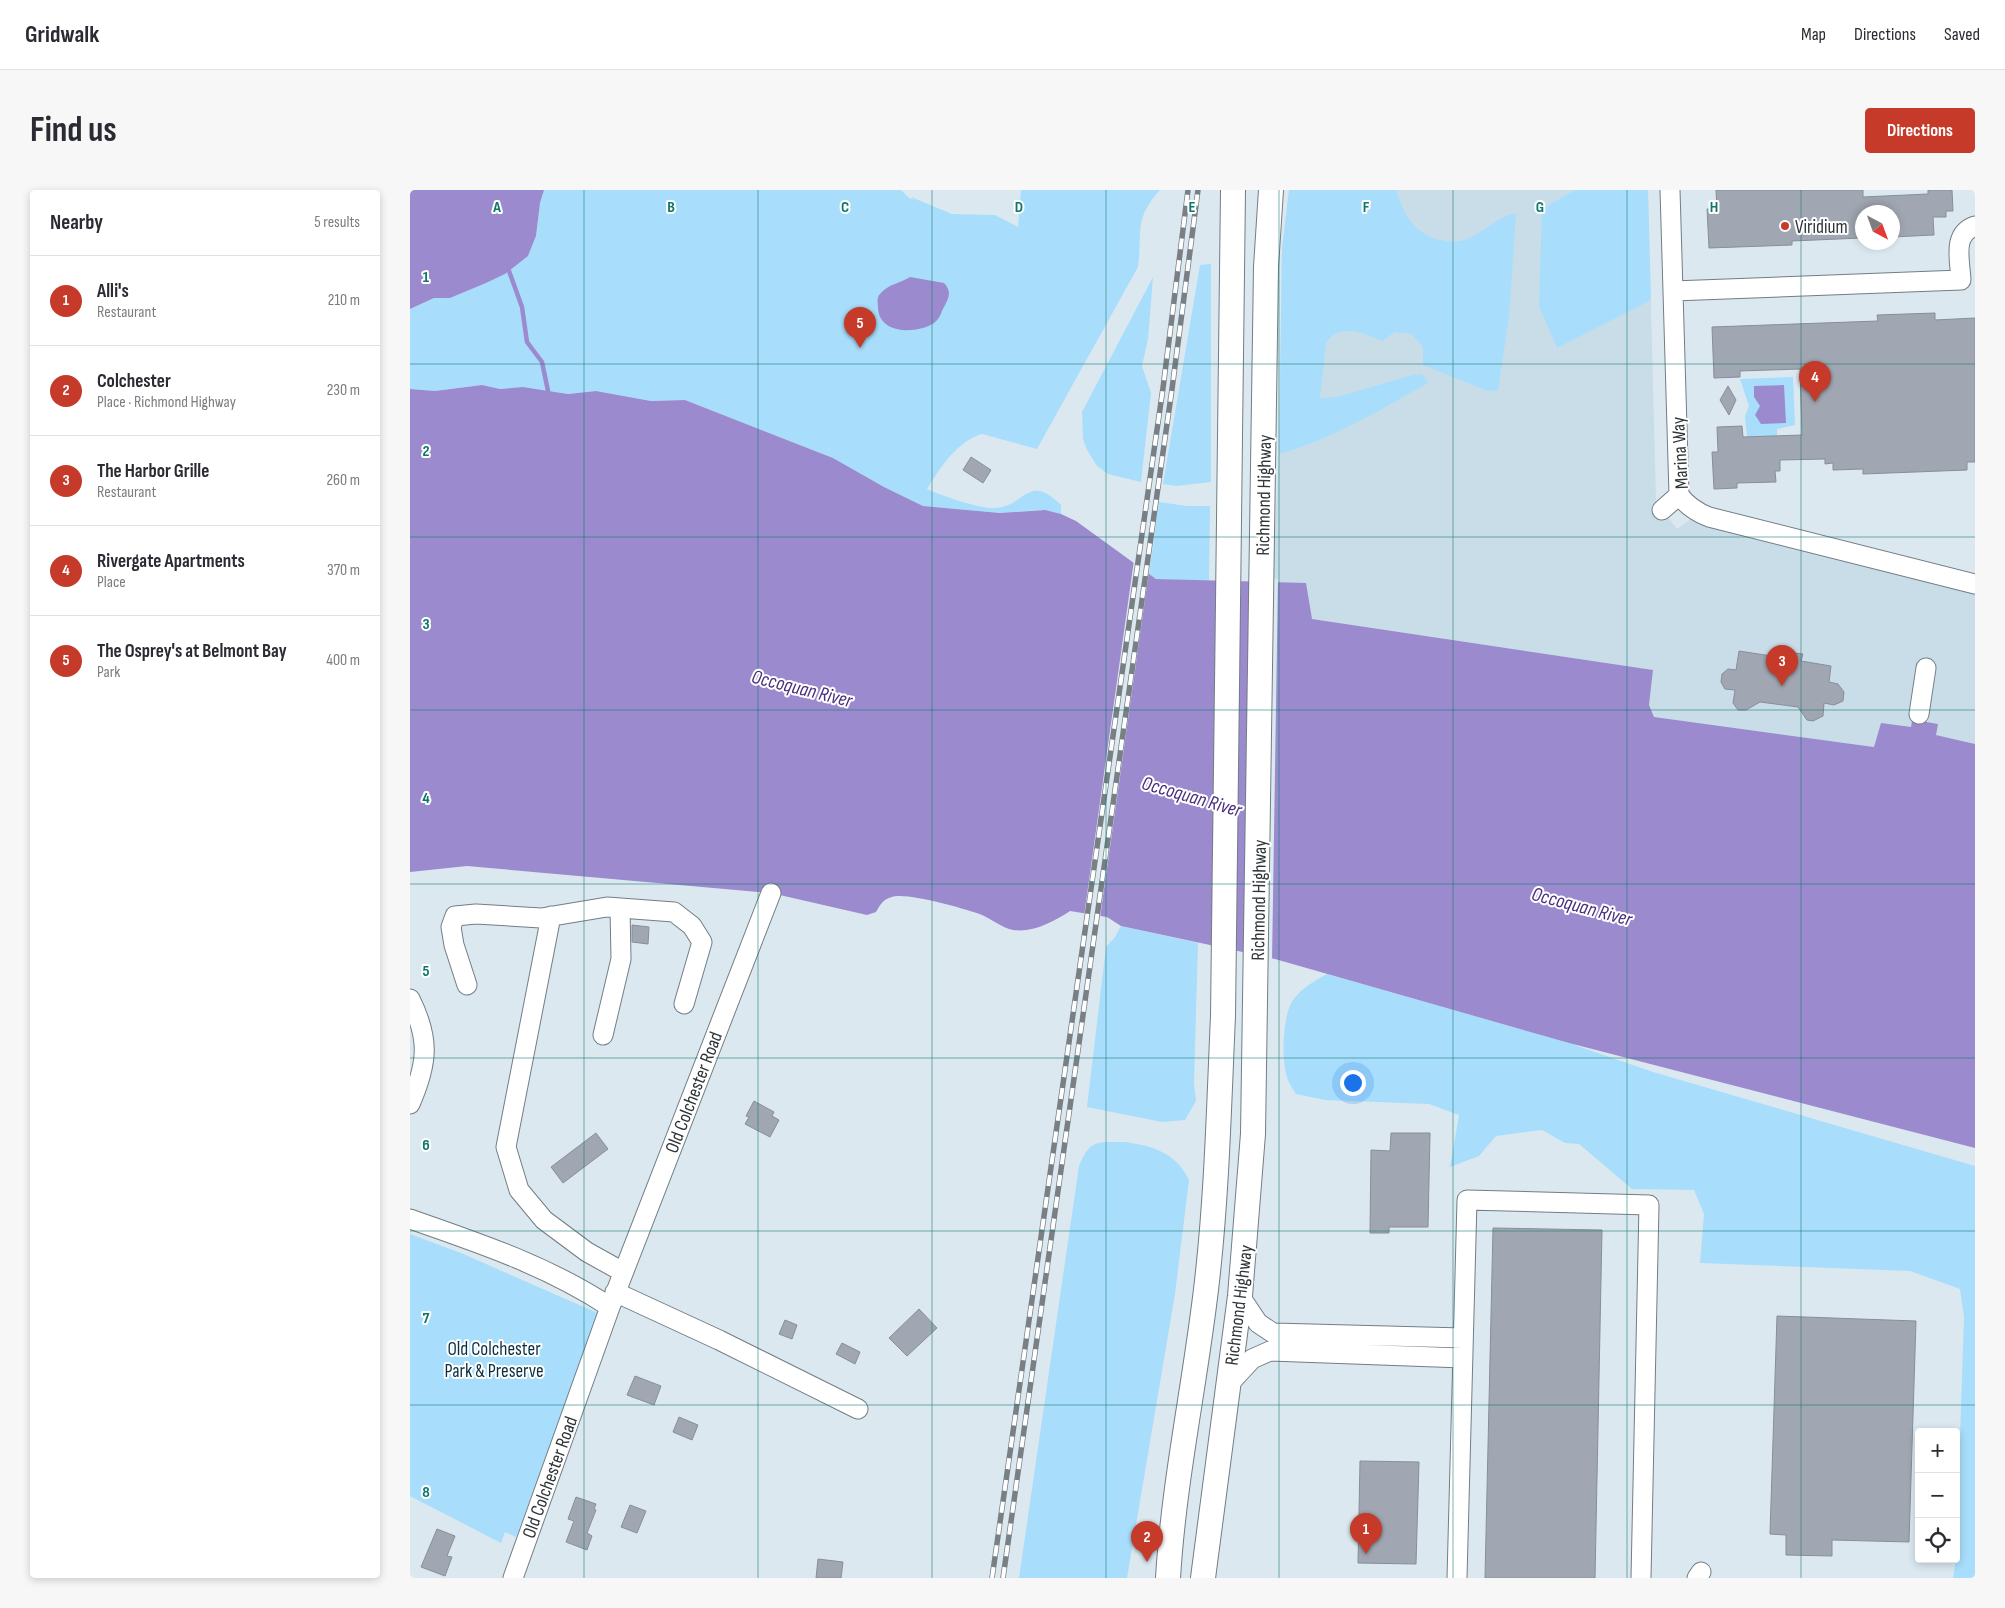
<!DOCTYPE html>
<html lang="en">
<head>
<meta charset="utf-8">
<style>
	body { margin:0; font-family:"Sofia Sans Condensed",sans-serif; background:#f7f7f7; color:#2b2b33 }
	.controls { position:absolute; right:15px; bottom:15px; display:grid; overflow:hidden; border-radius:5px; box-shadow:0 2px 8px #0003 }
	.controls button { width:45px; height:45px; display:grid; place-items:center; padding:0; border:0; border-bottom:1px solid #e1e1e2; background:#fff; color:#2b2b33; font:25px sans-serif }
	.compass { position:absolute; left:1445px; top:15px; width:45px; height:45px; border-radius:50%; background:#fff; box-shadow:0 2px 8px #0003; rotate:139deg }
	.you { position:absolute; left:942px; top:892px; width:18px; height:18px; margin:-12px; border:4px solid #fff; border-radius:50%; background:#1a73e8; box-shadow:0 0 0 8px #1a73e833 }
	.badge { display:grid; place-items:center; width:32px; height:32px; border-radius:50%; background:#c63a29; color:#fff; font-size:16px; font-weight:700 }
	.pin { position:absolute; translate:-50% -41px; filter:drop-shadow(0 1px 2px #0008) }
	.pin::after { content:''; position:absolute; top:26px; width:18px; height:15px; background:inherit; clip-path:polygon(0 0,100% 0,50% 100%) }
	.list { margin:0; padding:0; list-style:none }
	h2 { display:flex; justify-content:space-between; align-items:center; height:65px; margin:0; padding:0 20px; font-size:21px }
	h2 small { font-size:16px; font-weight:400; color:#7c7c81 }
	.list li { display:grid; grid-template-columns:32px 1fr auto; gap:15px; align-items:center; box-sizing:border-box; height:90px; padding:0 20px; border-top:1px solid #e1e1e2 }
	.list b { display:block; font-size:19px; white-space:nowrap }
	.list p { margin:0; font-size:16px; white-space:nowrap; color:#7c7c81 }
	.list em { font-size:16px; font-style:normal; color:#7c7c81 }
	.icon { flex:none; width:28px; height:28px; fill:none; stroke:currentColor; stroke-width:2; stroke-linecap:round; stroke-linejoin:round }
	.map { position:relative; flex:none; width:1565px; height:1388px; overflow:hidden; border-radius:5px }
	header { display:flex; align-items:center; gap:30px; box-sizing:border-box; height:70px; padding:0 25px; background:#fff; border-bottom:1px solid #e1e1e2 }
	header strong { font-size:24px }
	nav { display:flex; gap:28px; margin-inline-start:auto; font-size:18px }
	.intro { display:flex; align-items:center; justify-content:space-between; box-sizing:border-box; height:120px; padding:0 30px }
	h1 { margin:0; font-size:35px }
	.button { padding:12px 22px; border-radius:5px; background:#c63a29; color:#fff; font-size:18px; font-weight:700 }
	main { display:flex; gap:30px; padding:0 30px }
	aside { flex:1; background:#fff; border-radius:5px; box-shadow:0 2px 8px #0003 }
	.map>svg:first-child { display:block }
	.built { fill:#c8dde8 }
	.green { fill:#a8defb }
	.water { fill:#9b8ace }
	.pier { fill:#dbe8f0 }
	.lines { fill:none; stroke-linecap:round; stroke-linejoin:round }
	.stream { stroke:#9b8ace; stroke-width:4.5 }
	.building { fill:#a1a7b2; stroke:#888e98 }
	.minor-casing { stroke:#727e84; stroke-width:21 }
	.major-casing { stroke:#727e84; stroke-width:26 }
	.minor { stroke:#fff; stroke-width:19 }
	.major { stroke:#fff; stroke-width:24 }
	.rail-casing { stroke:#788085; stroke-width:5.5 }
	.rail { stroke:#fff; stroke-width:4; stroke-dasharray:11; stroke-linecap:butt }
	.grid { fill:none; stroke:#0f766e; stroke-width:1; stroke-opacity:0.55 }
	.poi-dot { fill:#c63a29; stroke:#fff; stroke-width:2 }
	.labels { text-anchor:middle; stroke-width:4; stroke-linejoin:round; paint-order:stroke }
	.poi-label { font-size:19px; fill:#2f3437; stroke:#fff; text-anchor:start }
	.street-label { font-size:19px; fill:#2f3437; stroke:#fff }
	.park-label { font-size:19px; fill:#093041; stroke:#fff }
	.water-label { font-size:20px; font-style:italic; fill:#4a2f7f; stroke:#fff }
	.grid-label { font-size:16px; text-anchor:middle; font-weight:bold; fill:#0f766e; stroke:#fff; stroke-width:4; stroke-linejoin:round; paint-order:stroke }
</style>
</head>
<body>
<header>
<strong>Gridwalk</strong>
<nav><a>Map</a><a>Directions</a><a>Saved</a></nav>
</header>
<div class="intro"><h1>Find us</h1><a class="button">Directions</a></div>
<main>
<aside>
<h2>Nearby<small>5 results</small></h2>
<ul class="list">
<li><span class="badge">1</span><div><b>Alli's</b><p>Restaurant</p></div><em>210 m</em></li>
<li><span class="badge">2</span><div><b>Colchester</b><p>Place · Richmond Highway</p></div><em>230 m</em></li>
<li><span class="badge">3</span><div><b>The Harbor Grille</b><p>Restaurant</p></div><em>260 m</em></li>
<li><span class="badge">4</span><div><b>Rivergate Apartments</b><p>Place</p></div><em>370 m</em></li>
<li><span class="badge">5</span><div><b>The Osprey's at Belmont Bay</b><p>Park</p></div><em>400 m</em></li>
</ul>
</aside>
<div class="map">
<svg width="1565" height="1388" viewBox="0 0 1565 1388">
	<rect width="100%" height="100%" fill="#dbe8f0"/>
	<path class="built" d="M 879,0 L 1238,0 L 1246,311 L 1267,339 L 1281,329 L 1565,404 L 1565,554 L 1526,545 L 1503,523 L 1501,537 L 1464,557 L 1243,527 L 1239,515 L 1243,480 L 902,429 L 862,392 L 869,264 L 872,59 Z"/>
	<path class="green" d="M 134,0 L 491,0 L 499,8 L 504,10 L 501,7 L 542,24 L 585,25 L 608,37 L 611,0 L 750,0 C 723,30 733,41 728,77 L 627,259 L 572,244 C 547,251 530,278 517,299 C 530,305 570,319 584,318 C 616,317 617,282 651,315 L 651,324 L 632,320 L 590,323 L 513,316 L 474,297 L 423,268 L 275,210 L 241,211 L 186,201 L 158,204 L 113,197 L 90,199 L 72,195 L 25,201 L 0,199 L 0,119 L 24,108 L 40,108 L 76,93 L 95,84 L 118,66 L 126,46 L 130,13 Z
		M 879,0 L 986,0 C 995,27 1006,47 1036,51 C 1045,52 1051,52 1059,48 C 1076,41 1087,27 1106,23 L 1099,127 L 1088,200 L 1078,201 L 1013,175 L 1013,157 L 1001,144 L 985,142 L 972,151 C 954,143 929,132 916,153 L 910,208 L 927,207 L 1003,185 L 1012,184 L 1018,193 C 969,220 923,249 869,264 L 872,59 Z
		M 1165,0 L 1238,0 L 1241,110 L 1147,158 L 1129,116 L 1132,19 Z
		M 801,74 L 801,292 L 766,296 L 753,294 L 790,75 Z
		M 743,87 L 738,149 L 732,176 L 741,203 L 731,292 L 698,284 L 687,276 L 677,260 L 673,249 L 672,222 Z
		M 1383,187 L 1385,235 L 1367,239 L 1367,246 L 1337,247 L 1335,226 L 1339,216 L 1330,189 Z
		M 749,312 L 777,316 L 800,316 L 799,391 L 746,389 L 739,385 Z
		M 711,736 L 788,753 L 784,893 L 786,911 L 775,930 L 752,932 L 677,917 L 696,757 L 705,747 Z
		M 917,784 L 1159,853 L 1243,882 L 1565,976 L 1565,1388 L 1543,1388 L 1546,1369 L 1554,1127 L 1550,1099 L 1500,1081 L 1290,1073 L 1294,1024 L 1284,1000 L 1222,999 L 1169,954 L 1155,953 L 1132,940 L 1086,946 L 1069,966 L 1040,977 L 1049,925 L 1019,914 L 915,910 L 886,904 C 883,899 880,895 878,890 C 871,873 872,826 883,810 C 892,798 904,791 917,784 Z
		M 715,952 C 744,956 766,963 779,990 L 765,1104 L 717,1388 L 609,1388 L 669,976 C 680,949 687,952 715,952 Z
		M 0,1044 L 51,1063 L 190,1124 L 106,1347 L 95,1342 L 91,1353 L 0,1306 Z"/>
	<path class="water" d="M 0,0 L 134,0 L 130,13 L 126,46 L 118,66 L 95,84 L 76,93 L 40,108 L 24,108 L 0,119 Z
		M 500,87 L 534,93 C 542,102 539,107 534,117 C 531,122 530,129 524,133 C 508,144 469,145 468,118 C 468,113 466,108 470,104 C 478,94 491,93 500,87 Z
		M 72,195 L 90,199 L 113,197 L 158,204 L 186,201 L 241,211 L 275,210 L 423,268 L 474,297 L 513,316 L 590,323 L 635,320 L 651,324 L 666,331 L 746,389 L 896,393 L 902,429 L 1243,480 L 1239,515 L 1244,527 L 1464,557 L 1471,533 L 1501,537 L 1503,523 L 1511,531 L 1528,534 L 1526,545 L 1565,554 L 1565,958 L 1159,853 L 865,769 L 711,736 L 697,727 L 660,721 C 645,731 623,743 603,740 C 593,738 581,729 572,725 C 556,719 496,702 482,707 C 473,709 470,715 466,722 L 457,725 L 361,703 L 57,676 L 0,682 L 0,199 L 25,201 Z
		M 1374,195 L 1376,233 L 1351,234 L 1345,225 L 1350,216 L 1344,207 L 1344,196 Z"/>
	<path class="pier" d="M 724,370 L 739,381 L 690,728 L 674,726 Z
		M 841,389 L 868,389 L 862,771 L 835,765 Z"/>
	<g class="lines">
		<path class="stream" d="M 99,81 L 112,117 L 117,152 L 132,172 L 138,201"/>
	</g>
	<path class="building" d="M 1306,0 L 1453,0 L 1453,7 L 1518,4 L 1518,0 L 1542,0 L 1543,21 L 1536,21 L 1536,27 L 1523,27 L 1524,45 L 1482,47 L 1482,22 L 1452,22 L 1452,48 L 1382,51 L 1382,55 L 1299,58 L 1297,19 L 1307,19 Z
		M 1525,123 L 1525,130 L 1565,128 L 1565,272 L 1557,272 L 1557,280 L 1453,284 L 1453,279 L 1423,280 L 1423,273 L 1415,274 L 1415,269 L 1370,270 L 1370,281 L 1365,281 L 1366,292 L 1327,293 L 1327,298 L 1304,299 L 1302,262 L 1308,262 L 1307,237 L 1332,236 L 1333,247 L 1392,245 L 1390,179 L 1330,181 L 1330,187 L 1304,188 L 1302,137 L 1468,131 L 1467,125 Z
		M 1318,196 L 1326,210 L 1319,225 L 1310,210 Z
		M 561,267 L 581,280 L 573,293 L 553,280 Z
		M 1329,461 L 1375,468 L 1376,462 L 1393,464 L 1391,471 L 1421,476 L 1419,492 L 1428,494 L 1434,502 L 1433,511 L 1424,515 L 1414,513 L 1413,526 L 1403,531 L 1397,530 L 1388,517 L 1350,512 L 1336,520 L 1328,520 L 1323,513 L 1325,500 L 1315,499 L 1311,492 L 1312,484 L 1318,479 L 1326,480 Z
		M 222,735 L 239,737 L 238,754 L 222,752 Z
		M 344,911 L 364,922 L 362,926 L 369,930 L 360,947 L 335,934 L 339,927 L 336,926 Z
		M 186,943 L 198,959 L 153,993 L 141,977 Z
		M 981,943 L 1020,943 L 1018,1037 L 979,1037 L 979,1043 L 960,1043 L 961,960 L 980,961 Z
		M 1083,1038 L 1192,1040 L 1185,1388 L 1075,1388 Z
		M 509,1119 L 527,1138 L 497,1166 L 479,1148 Z
		M 1367,1126 L 1506,1131 L 1499,1352 L 1422,1350 L 1422,1366 L 1376,1365 L 1376,1345 L 1360,1344 Z
		M 375,1130 L 387,1135 L 382,1149 L 369,1144 Z
		M 432,1153 L 450,1162 L 445,1174 L 426,1164 Z
		M 225,1186 L 251,1196 L 244,1215 L 217,1205 Z
		M 269,1227 L 288,1235 L 282,1250 L 263,1242 Z
		M 950,1271 L 1009,1272 L 1006,1374 L 948,1373 Z
		M 166,1307 L 186,1314 L 184,1319 L 186,1320 L 177,1343 L 182,1346 L 177,1360 L 156,1352 L 164,1331 L 158,1329 Z
		M 220,1315 L 236,1321 L 227,1343 L 211,1337 Z
		M 27,1339 L 45,1346 L 37,1366 L 42,1367 L 35,1386 L 11,1377 Z
		M 408,1369 L 433,1372 L 431,1388 L 406,1388 Z"/>
	<g class="lines">
		<g class="minor-casing">
			<path id="minor" d="M 1260,0 L 1269,305 C 1277,316 1286,322 1299,327 L 1565,394
				M 1263,101 L 1551,90 C 1550,70 1542,44 1565,36
				M 1252,320 L 1269,305
				M 1509,524 L 1516,478
				M 141,726 L 96,957 L 109,1000 L 134,1030 L 177,1062 L 213,1082
				M 57,795 L 44,755 L 41,737 L 45,726 L 66,724 L 131,728 L 197,717 L 264,722 L 282,736 L 292,752 L 274,814
				M 0,809 C 20,849 18,873 0,914
				M 193,845 L 211,769 L 210,718
				M 0,1029 C 69,1053 138,1076 200,1117
				M 205,1102 L 309,1150 L 448,1219
				M 830,1106 L 848,1133 L 863,1143 L 1053,1148
				M 819,1194 L 842,1169 L 860,1161 L 1053,1168
				M 103,1388 L 200,1117 L 361,703
				M 1047,1388 L 1057,1010 L 1239,1015 L 1231,1388
				M 1287,1388 L 1291,1382"/>
		</g>
		<g class="major-casing">
			<path id="major" d="M 758,1388 C 764,1288 786,1190 797,1091 C 807,1003 809,914 813,826 L 823,0
				M 793,1388 L 830,1106 L 843,944 L 856,77 L 861,0"/>
		</g>
		<use href="#minor" class="minor"/>
		<use href="#major" class="major"/>
		<g class="rail-casing">
			<path id="rail" d="M 582,1388 L 753,198 L 778,0
				M 593,1388 L 762,199 L 788,0"/>
		</g>
		<use href="#rail" class="rail"/>
	</g>
	<path class="grid" d="M 174,0 L 174,1388M 348,0 L 348,1388M 522,0 L 522,1388M 696,0 L 696,1388M 869,0 L 869,1388M 1043,0 L 1043,1388M 1217,0 L 1217,1388M 1391,0 L 1391,1388M 0,174 L 1565,174M 0,347 L 1565,347M 0,520 L 1565,520M 0,694 L 1565,694M 0,868 L 1565,868M 0,1041 L 1565,1041M 0,1215 L 1565,1215"/>
	<circle class="poi-dot" cx="1375" cy="36" r="5"/>
	<g class="labels">
		<g class="poi-label">
			<text x="1385" y="43">Viridium</text>
		</g>
		<g class="street-label">
			<text transform="translate(1269 263) rotate(-93)" y="7">Marina Way</text>
			<text transform="translate(853 305) rotate(-89)" y="7">Richmond Highway</text>
			<text transform="translate(848 710) rotate(-89)" y="7">Richmond Highway</text>
			<text transform="translate(283 902) rotate(-69)" y="7">Old Colchester Road</text>
			<text transform="translate(828 1115) rotate(-83)" y="7">Richmond Highway</text>
			<text transform="translate(139 1287) rotate(-70)" y="7">Old Colchester Road</text>
		</g>
		<g class="park-label">
			<text x="84" y="1165">Old Colchester<tspan x="84" dy="22">Park &amp; Preserve</tspan></text>
		</g>
		<g class="water-label">
			<text transform="translate(392 498) rotate(14)" y="7">Occoquan River</text>
			<text transform="translate(782 606) rotate(16)" y="7">Occoquan River</text>
			<text transform="translate(1172 716) rotate(15)" y="7">Occoquan River</text>
		</g>
	</g>
	<g class="grid-label">
		<text x="87" y="22">A</text>
		<text x="261" y="22">B</text>
		<text x="435" y="22">C</text>
		<text x="609" y="22">D</text>
		<text x="782" y="22">E</text>
		<text x="956" y="22">F</text>
		<text x="1130" y="22">G</text>
		<text x="1304" y="22">H</text>
		<text x="16" y="92">1</text>
		<text x="16" y="266">2</text>
		<text x="16" y="439">3</text>
		<text x="16" y="613">4</text>
		<text x="16" y="786">5</text>
		<text x="16" y="960">6</text>
		<text x="16" y="1133">7</text>
		<text x="16" y="1307">8</text>
	</g>
</svg>
<div class="controls">
<button>+</button>
<button>−</button>
<button><svg class="icon" aria-label="locate" viewBox="0 0 24 24"><circle cx="12" cy="12" r="6"/><path d="M12 2v4M12 18v4M2 12h4M18 12h4"/></svg></button>
</div>
<svg class="compass" viewBox="-18 -18 36 36"><path d="M0-13l5 13h-10z" fill="#e53935"/><path d="M0 13l5-13h-10z" fill="#7c7c81"/></svg>
<div class="you"></div>
<div class="pin badge" style="left:956px;top:1364px">1</div>
<div class="pin badge" style="left:737px;top:1372px">2</div>
<div class="pin badge" style="left:1372px;top:496px">3</div>
<div class="pin badge" style="left:1405px;top:212px">4</div>
<div class="pin badge" style="left:450px;top:158px">5</div>
</div>
</main>
</body>
</html>
